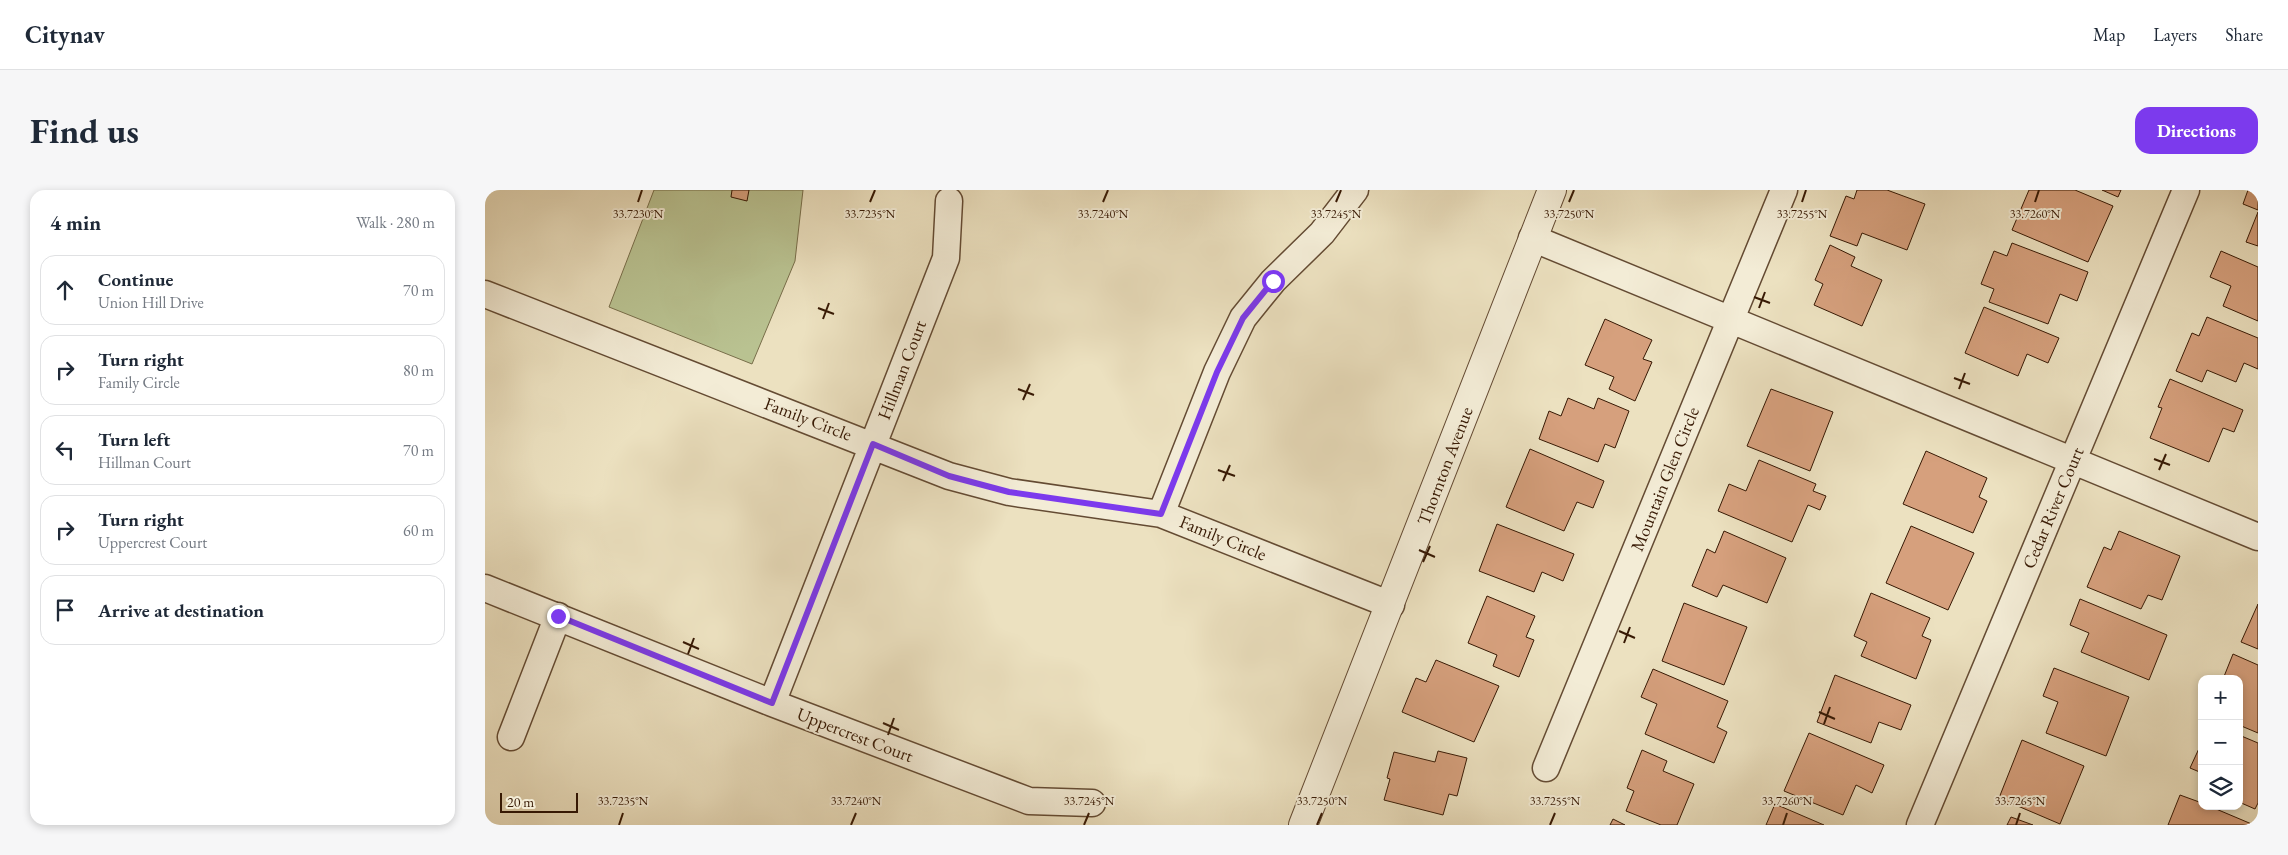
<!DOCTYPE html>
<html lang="en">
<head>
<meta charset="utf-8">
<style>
	body { margin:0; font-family:"EB Garamond",serif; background:#f6f6f7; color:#1f2937 }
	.controls { position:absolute; right:15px; bottom:15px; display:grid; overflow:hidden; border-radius:10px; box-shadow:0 2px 8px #0003 }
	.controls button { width:45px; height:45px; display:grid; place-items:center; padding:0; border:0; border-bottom:1px solid #e0e1e3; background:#fff; color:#1f2937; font:25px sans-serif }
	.scale { position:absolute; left:15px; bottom:12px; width:78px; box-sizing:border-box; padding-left:5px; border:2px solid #371904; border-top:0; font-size:14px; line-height:18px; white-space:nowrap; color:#371904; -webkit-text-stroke:4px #f3ecd6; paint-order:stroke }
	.stop { position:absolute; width:15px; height:15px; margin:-11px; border:4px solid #7c3aed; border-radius:50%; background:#fff }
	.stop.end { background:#7c3aed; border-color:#fff; box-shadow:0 1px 5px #0008 }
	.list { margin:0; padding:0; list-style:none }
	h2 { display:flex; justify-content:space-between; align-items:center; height:65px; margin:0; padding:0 20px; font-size:21px }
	h2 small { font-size:16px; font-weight:400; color:#747a83 }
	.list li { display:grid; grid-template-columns:32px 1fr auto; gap:15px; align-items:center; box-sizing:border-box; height:70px; margin:0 10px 10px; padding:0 10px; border:1px solid #e0e1e3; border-radius:15px }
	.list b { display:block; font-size:19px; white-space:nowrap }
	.list p { margin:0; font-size:16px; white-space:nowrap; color:#747a83 }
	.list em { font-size:16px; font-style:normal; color:#747a83 }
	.icon { flex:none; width:28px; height:28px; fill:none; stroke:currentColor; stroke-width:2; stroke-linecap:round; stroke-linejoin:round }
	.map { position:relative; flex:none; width:1773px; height:635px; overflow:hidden; border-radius:15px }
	header { display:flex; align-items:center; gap:30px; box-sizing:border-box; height:70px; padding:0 25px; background:#fff; border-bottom:1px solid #e0e1e3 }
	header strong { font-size:24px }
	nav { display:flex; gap:28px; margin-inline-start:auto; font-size:18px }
	.intro { display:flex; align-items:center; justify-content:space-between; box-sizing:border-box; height:120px; padding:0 30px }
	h1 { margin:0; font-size:35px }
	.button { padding:12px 22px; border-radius:15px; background:#7c3aed; color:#fff; font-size:18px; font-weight:700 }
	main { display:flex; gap:30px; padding:0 30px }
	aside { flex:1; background:#fff; border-radius:15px; box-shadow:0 2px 8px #0003 }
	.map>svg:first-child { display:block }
	.green { fill:#b9c291; stroke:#786e4a }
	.building { fill:#d6a07d; stroke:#371904 }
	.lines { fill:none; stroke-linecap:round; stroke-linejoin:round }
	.minor-casing { stroke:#644b33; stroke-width:29 }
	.tertiary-casing { stroke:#644b33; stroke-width:30 }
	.minor { stroke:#f3ecd6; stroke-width:26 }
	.tertiary { stroke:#f3ecd6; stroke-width:28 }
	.route { stroke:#7c3aed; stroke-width:6 }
	.ticks { fill:none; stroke:#371904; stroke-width:2 }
	.labels { text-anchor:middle; stroke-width:4; stroke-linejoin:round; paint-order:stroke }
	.street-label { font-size:18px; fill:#371904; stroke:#f3ecd6 }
	.ticks-label { font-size:12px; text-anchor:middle; fill:#371904; stroke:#f3ecd6; stroke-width:4; stroke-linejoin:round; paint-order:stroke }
</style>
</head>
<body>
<header>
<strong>Citynav</strong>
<nav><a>Map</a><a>Layers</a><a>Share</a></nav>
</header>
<div class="intro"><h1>Find us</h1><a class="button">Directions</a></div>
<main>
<aside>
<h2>4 min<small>Walk · 280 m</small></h2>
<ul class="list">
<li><svg class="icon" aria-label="ahead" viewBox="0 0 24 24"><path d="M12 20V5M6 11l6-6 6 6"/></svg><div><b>Continue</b><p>Union Hill Drive</p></div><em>70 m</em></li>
<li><svg class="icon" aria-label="right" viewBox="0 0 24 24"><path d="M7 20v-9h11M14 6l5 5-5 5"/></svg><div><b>Turn right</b><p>Family Circle</p></div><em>80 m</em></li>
<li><svg class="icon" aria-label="left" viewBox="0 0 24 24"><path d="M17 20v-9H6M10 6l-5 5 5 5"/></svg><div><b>Turn left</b><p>Hillman Court</p></div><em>70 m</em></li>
<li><svg class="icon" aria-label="right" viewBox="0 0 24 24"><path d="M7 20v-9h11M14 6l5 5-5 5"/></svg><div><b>Turn right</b><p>Uppercrest Court</p></div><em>60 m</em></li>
<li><svg class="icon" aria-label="arrive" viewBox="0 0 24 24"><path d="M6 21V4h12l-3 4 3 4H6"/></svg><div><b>Arrive at destination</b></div></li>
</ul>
</aside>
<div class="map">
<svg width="1773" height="635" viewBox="0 0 1773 635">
	<rect width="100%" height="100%" fill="#ece1c0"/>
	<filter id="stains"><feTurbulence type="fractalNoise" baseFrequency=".004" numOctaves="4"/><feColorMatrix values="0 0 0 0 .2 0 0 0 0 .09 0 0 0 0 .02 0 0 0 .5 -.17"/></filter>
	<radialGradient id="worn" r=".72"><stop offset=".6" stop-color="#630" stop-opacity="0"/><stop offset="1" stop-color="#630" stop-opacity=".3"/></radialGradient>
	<path class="green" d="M 169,0 L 318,0 L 310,71 L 267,174 L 124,117 Z"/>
	<path class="building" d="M 247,0 L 264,0 L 262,11 L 246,7 Z
		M 1372,0 L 1402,0 L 1440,14 L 1422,60 L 1377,43 L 1372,56 L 1345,46 L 1361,6 L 1369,9 Z
		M 1544,0 L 1590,0 L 1628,16 L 1603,72 L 1527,40 Z
		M 1617,0 L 1636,0 L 1633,7 Z
		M 1763,0 L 1773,0 L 1773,20 L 1758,14 Z
		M 1773,22 L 1773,56 L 1761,52 Z
		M 1527,53 L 1603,82 L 1592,111 L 1575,104 L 1563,134 L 1504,112 L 1509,99 L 1496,94 L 1509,61 L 1522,66 Z
		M 1345,55 L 1370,67 L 1366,76 L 1397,90 L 1377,136 L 1329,115 L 1338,94 L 1330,90 Z
		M 1736,61 L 1773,77 L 1773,131 L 1738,116 L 1746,96 L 1725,87 Z
		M 1499,117 L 1574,148 L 1563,173 L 1542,164 L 1533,186 L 1480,163 Z
		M 1722,127 L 1773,148 L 1773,179 L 1759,173 L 1751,192 L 1722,180 L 1717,192 L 1691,181 L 1707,143 L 1714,146 Z
		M 1120,129 L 1167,150 L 1158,169 L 1167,172 L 1150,211 L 1124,199 L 1129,187 L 1100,175 Z
		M 1685,189 L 1758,220 L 1749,242 L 1738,238 L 1724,272 L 1665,248 L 1677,218 L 1673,217 Z
		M 1286,199 L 1348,222 L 1325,281 L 1262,256 Z
		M 1083,208 L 1109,219 L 1113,208 L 1144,221 L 1130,258 L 1120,254 L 1113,272 L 1054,249 L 1064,221 L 1076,226 Z
		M 1045,259 L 1119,291 L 1108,318 L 1092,312 L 1079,341 L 1021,317 Z
		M 1441,261 L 1502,288 L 1494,307 L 1502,311 L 1488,343 L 1418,314 Z
		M 1274,270 L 1331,294 L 1328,301 L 1341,306 L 1335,320 L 1323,315 L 1307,352 L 1233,321 L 1244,294 L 1261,301 Z
		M 1012,334 L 1089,364 L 1078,391 L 1057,382 L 1049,402 L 994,381 Z
		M 1426,336 L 1489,363 L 1463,420 L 1401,393 Z
		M 1239,341 L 1301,368 L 1282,413 L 1238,395 L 1232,407 L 1207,396 L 1222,359 L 1230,363 Z
		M 1634,341 L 1695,366 L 1677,410 L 1663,405 L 1656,419 L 1602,397 L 1619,357 L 1626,360 Z
		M 1386,403 L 1445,428 L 1437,446 L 1446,450 L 1431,489 L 1376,466 L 1382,452 L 1369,446 Z
		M 1002,406 L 1050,426 L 1041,447 L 1049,450 L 1034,487 L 1008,476 L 1012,465 L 983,453 Z
		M 1595,409 L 1682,445 L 1664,490 L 1596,462 L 1604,443 L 1585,435 Z
		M 1199,413 L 1262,437 L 1239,495 L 1177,471 Z
		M 1773,414 L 1773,459 L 1756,452 Z
		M 1748,464 L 1773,475 L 1773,543 L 1754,535 L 1754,489 L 1738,489 Z
		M 951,470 L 1014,496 L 989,552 L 917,522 L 931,488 L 941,492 Z
		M 1569,478 L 1644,507 L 1621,566 L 1561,543 L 1573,512 L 1558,506 Z
		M 1168,479 L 1243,511 L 1232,537 L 1242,542 L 1229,573 L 1160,544 L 1172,514 L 1156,507 Z
		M 1350,485 L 1426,515 L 1416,540 L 1394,532 L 1386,553 L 1332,532 Z
		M 1324,543 L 1399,575 L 1387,603 L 1371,595 L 1358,625 L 1299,601 Z
		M 1754,545 L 1773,553 L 1773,613 L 1770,619 L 1754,612 Z
		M 1537,550 L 1599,576 L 1575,634 L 1514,608 Z
		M 1717,552 L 1717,583 L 1705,578 Z
		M 1157,560 L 1182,571 L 1178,581 L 1209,594 L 1192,635 L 1176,635 L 1141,621 L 1149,601 L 1142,598 Z
		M 953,561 L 982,568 L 972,606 L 964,604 L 958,625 L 899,610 L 905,589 L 902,588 L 909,562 L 950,572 Z
		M 1695,605 L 1717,613 L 1717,616 L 1724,616 L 1769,635 L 1683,635 Z
		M 1290,614 L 1339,635 L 1281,635 Z
		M 1526,627 L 1548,635 L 1522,635 Z
		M 1128,629 L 1140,635 L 1125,635 Z"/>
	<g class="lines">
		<g class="minor-casing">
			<path id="minor" d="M 1047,48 L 1773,347
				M 0,104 L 464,286 L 524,302 L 676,324 L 906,415
				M 676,324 L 732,182 L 758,128 L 788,91 L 837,43 L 870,0
				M 0,398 L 287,513 L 544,611 L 607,613
				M 287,513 L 461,68 L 464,11
				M 26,547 L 73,426
				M 1061,578 L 1299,0
				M 1435,635 L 1701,0"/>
		</g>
		<g class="tertiary-casing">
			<path id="tertiary" d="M 818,635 L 1067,0"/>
		</g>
		<use href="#minor" class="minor"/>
		<use href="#tertiary" class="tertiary"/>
	</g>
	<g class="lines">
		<path class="route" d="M 73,426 L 287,513 L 388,254 L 464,286 L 524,302 L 676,324 L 732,182 L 758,128 L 788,91"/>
	</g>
	<path class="ticks" d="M 153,12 L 157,0M 385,12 L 390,0M 618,12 L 623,0M 851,12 L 856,0M 1084,12 L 1089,0M 1317,12 L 1321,0M 1550,12 L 1554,0M 1269,107 L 1285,113M 333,118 L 349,124M 1274,118 L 1280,102M 338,129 L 344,113M 1469,188 L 1485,194M 533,199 L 549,205M 1474,199 L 1480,183M 538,210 L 545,194M 1669,269 L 1685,275M 733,280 L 750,286M 1674,280 L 1681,264M 738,291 L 745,275M 934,360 L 950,367M 938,372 L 945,356M 1134,441 L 1150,448M 198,452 L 214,459M 1139,453 L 1145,437M 203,464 L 209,448M 1334,522 L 1350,529M 398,533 L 414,540M 1339,534 L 1345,517M 403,545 L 409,528M 134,635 L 138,623M 366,635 L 371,623M 599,635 L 604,623M 832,635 L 837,623M 1065,635 L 1070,623M 1298,635 L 1302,623M 1531,635 L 1535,623"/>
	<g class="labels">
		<g class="street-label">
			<text transform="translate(417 180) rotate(-69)" y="6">Hillman Court</text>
			<text transform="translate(323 229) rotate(21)" y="6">Family Circle</text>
			<text transform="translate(960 276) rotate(-69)" y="6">Thornton Avenue</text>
			<text transform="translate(1180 289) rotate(-68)" y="6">Mountain Glen Circle</text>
			<text transform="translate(1568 318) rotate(-67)" y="6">Cedar River Court</text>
			<text transform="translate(738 348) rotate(22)" y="6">Family Circle</text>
			<text transform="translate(370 545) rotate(21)" y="6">Uppercrest Court</text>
		</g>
	</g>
	<g class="ticks-label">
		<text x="153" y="28">33.7230°N</text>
		<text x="385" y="28">33.7235°N</text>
		<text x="618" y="28">33.7240°N</text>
		<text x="851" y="28">33.7245°N</text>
		<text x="1084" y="28">33.7250°N</text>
		<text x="1317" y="28">33.7255°N</text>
		<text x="1550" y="28">33.7260°N</text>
		<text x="138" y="615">33.7235°N</text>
		<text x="371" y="615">33.7240°N</text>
		<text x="604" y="615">33.7245°N</text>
		<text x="837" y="615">33.7250°N</text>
		<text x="1070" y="615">33.7255°N</text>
		<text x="1302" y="615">33.7260°N</text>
		<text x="1535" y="615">33.7265°N</text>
	</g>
	<rect width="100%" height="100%" filter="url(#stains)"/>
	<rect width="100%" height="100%" fill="url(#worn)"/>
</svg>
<div class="controls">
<button>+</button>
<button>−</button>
<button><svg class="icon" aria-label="layers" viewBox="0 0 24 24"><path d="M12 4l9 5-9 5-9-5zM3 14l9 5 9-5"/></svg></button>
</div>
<div class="scale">20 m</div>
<div class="stop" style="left:788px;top:91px"></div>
<div class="stop end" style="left:73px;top:426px"></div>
</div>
</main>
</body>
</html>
